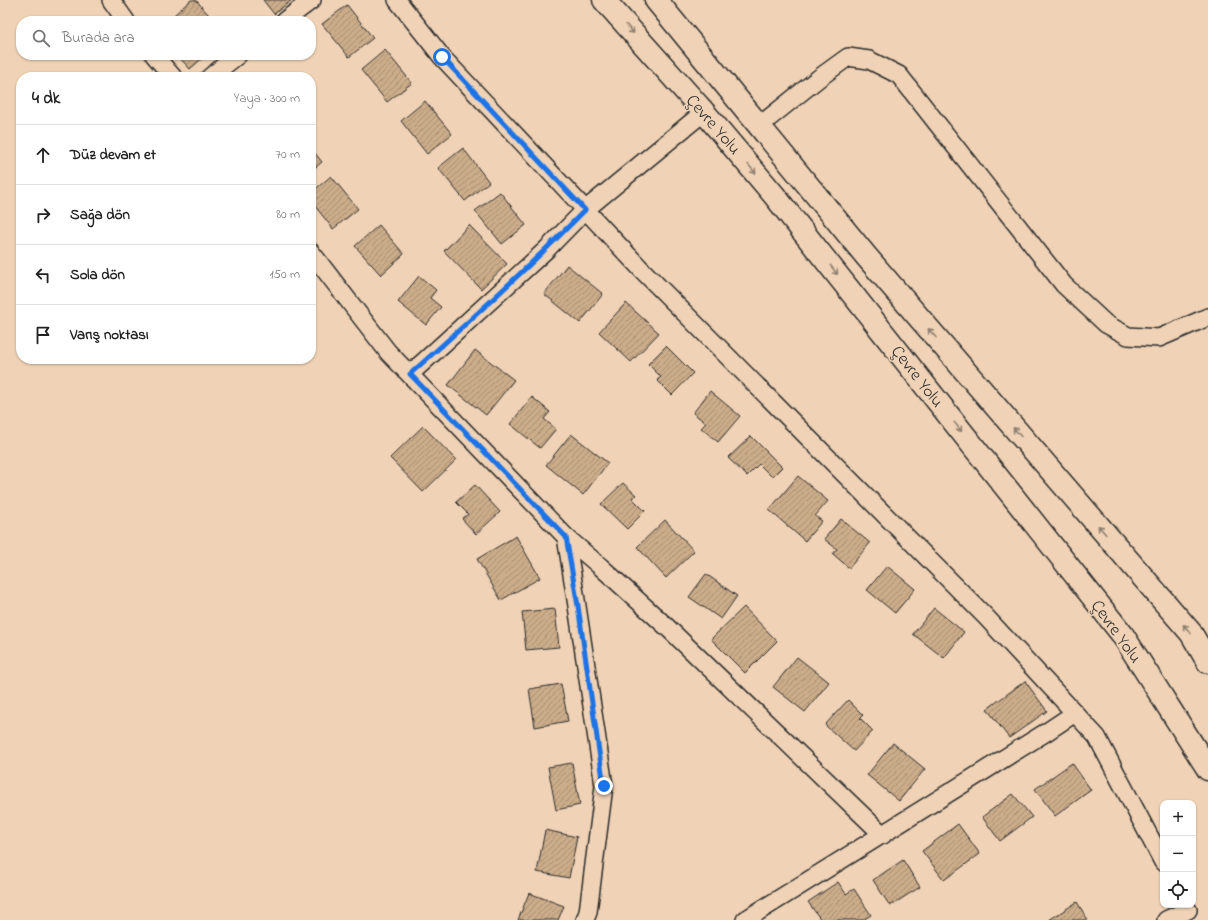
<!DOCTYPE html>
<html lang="tr">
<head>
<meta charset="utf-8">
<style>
	body { margin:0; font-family:"Indie Flower",sans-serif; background:#f2f2f2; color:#222 }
	.controls { position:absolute; right:12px; bottom:12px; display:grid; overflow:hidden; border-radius:8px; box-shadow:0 1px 3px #0004 }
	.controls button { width:36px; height:36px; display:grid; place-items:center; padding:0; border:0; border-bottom:1px solid #e0e0e0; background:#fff; color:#222; font:20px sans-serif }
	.stop { position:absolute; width:12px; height:12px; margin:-9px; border:3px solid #1a73e8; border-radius:50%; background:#fff }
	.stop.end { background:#1a73e8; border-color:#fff; box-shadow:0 1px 4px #0008 }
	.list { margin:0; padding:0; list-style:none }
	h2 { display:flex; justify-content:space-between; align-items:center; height:52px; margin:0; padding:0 16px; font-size:17px }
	h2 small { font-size:13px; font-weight:400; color:#767676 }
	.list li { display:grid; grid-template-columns:26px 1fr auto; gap:12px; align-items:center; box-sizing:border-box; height:60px; padding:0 16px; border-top:1px solid #e0e0e0 }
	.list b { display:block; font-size:15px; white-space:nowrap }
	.list em { font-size:13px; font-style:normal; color:#767676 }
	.icon { flex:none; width:22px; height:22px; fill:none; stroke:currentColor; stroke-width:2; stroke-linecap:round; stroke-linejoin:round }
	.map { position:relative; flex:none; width:1208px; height:920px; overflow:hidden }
	.search { position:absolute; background:#fff; box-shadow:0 1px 3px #0004; left:16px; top:16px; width:300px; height:44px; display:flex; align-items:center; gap:10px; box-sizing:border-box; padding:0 14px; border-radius:16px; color:#767676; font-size:15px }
	.panel { position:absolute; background:#fff; box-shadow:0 1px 3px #0004; left:16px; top:72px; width:300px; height:292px; border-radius:16px }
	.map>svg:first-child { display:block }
	.building { fill:url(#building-hatch); stroke:#2b2b2b }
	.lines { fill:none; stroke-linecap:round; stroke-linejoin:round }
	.minor-casing { stroke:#2b2b2b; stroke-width:20 }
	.trunk-casing { stroke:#2b2b2b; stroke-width:25 }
	.minor { stroke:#f0d3b6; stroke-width:17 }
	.trunk { stroke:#f0d3b6; stroke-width:22 }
	.oneway { stroke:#8e7f70 }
	.route { stroke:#1a73e8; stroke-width:5 }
	.labels { text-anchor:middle; stroke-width:3; stroke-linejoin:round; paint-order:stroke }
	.street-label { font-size:18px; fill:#2b2b2b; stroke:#f0d3b6 }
</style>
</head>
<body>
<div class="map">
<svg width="1208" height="920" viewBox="0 0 1208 920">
	<defs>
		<pattern id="building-hatch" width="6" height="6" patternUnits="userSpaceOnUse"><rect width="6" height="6" fill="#ccad8a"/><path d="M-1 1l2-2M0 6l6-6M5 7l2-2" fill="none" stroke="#a68d71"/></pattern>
	</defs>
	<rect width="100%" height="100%" fill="#f0d3b6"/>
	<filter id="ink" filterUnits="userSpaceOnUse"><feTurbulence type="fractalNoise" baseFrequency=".025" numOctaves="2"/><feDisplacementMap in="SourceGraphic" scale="8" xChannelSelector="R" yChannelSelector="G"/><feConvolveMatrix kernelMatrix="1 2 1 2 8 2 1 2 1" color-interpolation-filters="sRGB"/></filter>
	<g filter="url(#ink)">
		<path class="building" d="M 191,0 L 196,0 L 214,21 L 167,21 Z
			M 263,0 L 292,0 L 274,14 Z
			M 347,5 L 373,38 L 349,57 L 322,24 Z
			M 385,50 L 412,83 L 387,102 L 361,70 Z
			M 177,55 L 206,55 L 190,69 Z
			M 425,101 L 452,134 L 427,154 L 401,121 Z
			M 311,148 L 322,162 L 311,171 Z
			M 463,148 L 489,182 L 465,201 L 438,168 Z
			M 331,176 L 358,209 L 333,229 L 311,201 L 311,193 Z
			M 500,192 L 526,225 L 502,244 L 475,211 Z
			M 379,225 L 404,254 L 381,275 L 355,246 Z
			M 469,225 L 507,264 L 481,289 L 444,251 Z
			M 567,265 L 603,294 L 580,323 L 544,294 Z
			M 419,276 L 436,290 L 430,298 L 441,307 L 426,325 L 398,302 Z
			M 626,303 L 659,333 L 631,362 L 599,332 Z
			M 666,346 L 693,373 L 672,395 L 657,380 L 661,377 L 648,364 Z
			M 475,350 L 514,380 L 486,415 L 448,385 Z
			M 710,391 L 740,416 L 718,442 L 701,428 L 706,423 L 693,413 Z
			M 532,397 L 550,412 L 544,419 L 556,429 L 540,448 L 510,424 Z
			M 423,426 L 456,460 L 423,492 L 390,458 Z
			M 571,434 L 608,463 L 583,495 L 546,465 Z
			M 751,436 L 782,467 L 772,477 L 759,464 L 747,476 L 728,458 Z
			M 798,476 L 828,501 L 815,516 L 822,521 L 805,541 L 769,510 Z
			M 623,483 L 636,495 L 632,498 L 645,511 L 627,529 L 601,504 Z
			M 475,485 L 500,512 L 476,534 L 462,519 L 468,514 L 456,502 Z
			M 841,519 L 870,543 L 849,568 L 833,554 L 837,549 L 824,539 Z
			M 665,520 L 694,551 L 666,578 L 637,547 Z
			M 516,536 L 540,578 L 501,600 L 477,559 Z
			M 887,566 L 915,589 L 895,613 L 867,590 Z
			M 706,574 L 737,596 L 721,619 L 689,597 Z
			M 744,607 L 777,641 L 745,673 L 711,639 Z
			M 934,608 L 964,632 L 944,658 L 913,634 Z
			M 555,609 L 559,647 L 526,650 L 522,612 Z
			M 797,657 L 829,682 L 805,712 L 773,687 Z
			M 1025,681 L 1047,711 L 1009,738 L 987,709 Z
			M 561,684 L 568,721 L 535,727 L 529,689 Z
			M 848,700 L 863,715 L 860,718 L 873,731 L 854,751 L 825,725 Z
			M 893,743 L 925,769 L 899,801 L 867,775 Z
			M 572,763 L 580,805 L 556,810 L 548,767 Z
			M 1072,763 L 1091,790 L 1055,816 L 1035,789 Z
			M 1013,794 L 1032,817 L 1000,841 L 982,817 Z
			M 958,824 L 980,854 L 944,880 L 922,851 Z
			M 545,830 L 577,837 L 569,878 L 537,872 Z
			M 903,860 L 920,887 L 890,906 L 873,880 Z
			M 838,882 L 846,894 L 854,889 L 871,915 L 863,920 L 821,920 L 808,902 Z
			M 529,893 L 564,906 L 558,920 L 518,920 Z
			M 1077,902 L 1088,920 L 1049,920 Z"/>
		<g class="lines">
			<g class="minor-casing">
				<path id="minor" d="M 111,0 L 126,21
					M 397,0 L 442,57 L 641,269 L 986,617 L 1097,737 L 1163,862
					M 284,21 L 312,0
					M 154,55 L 173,77
					M 210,77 L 238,55
					M 759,126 L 819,78 L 848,57 L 869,60 L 899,75 L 1064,285 L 1106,324 L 1128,336 L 1159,338 L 1208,317
					M 311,252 L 388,352 L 566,537 L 577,606 L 604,786 L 588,912 L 585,920
					M 410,374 L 442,345 L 547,249 L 585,210 L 704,112
					M 566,537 L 601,567 L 668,628 L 883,835
					M 745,920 L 1048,731 L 1075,713
					M 1166,920 L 1188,910"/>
			</g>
			<g class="trunk-casing">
				<path id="trunk" d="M 604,0 L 704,112 L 774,195 L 1122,634 L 1208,769
					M 656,0 L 866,256 L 1191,633 L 1208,662"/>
			</g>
			<use href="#minor" class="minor"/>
			<use href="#trunk" class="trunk"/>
		</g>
		<defs><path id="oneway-shaft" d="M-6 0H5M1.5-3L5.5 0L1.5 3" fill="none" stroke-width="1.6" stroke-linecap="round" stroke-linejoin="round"/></defs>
		<g class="oneway">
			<use href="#oneway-shaft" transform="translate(630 29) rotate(48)"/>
			<use href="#oneway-shaft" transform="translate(752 169) rotate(50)"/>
			<use href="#oneway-shaft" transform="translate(834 270) rotate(52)"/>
			<use href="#oneway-shaft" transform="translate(932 333) rotate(-131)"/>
			<use href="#oneway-shaft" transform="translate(958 427) rotate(52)"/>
			<use href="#oneway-shaft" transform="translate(1017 432) rotate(-131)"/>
			<use href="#oneway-shaft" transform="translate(1102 530) rotate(-131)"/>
			<use href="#oneway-shaft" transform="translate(1187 629) rotate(-130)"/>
		</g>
	</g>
	<g class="lines" filter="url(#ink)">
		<path class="route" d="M 442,57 L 585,210 C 529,267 470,321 410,374 L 566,537 L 578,606 L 604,786"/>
	</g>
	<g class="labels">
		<g class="street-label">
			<text transform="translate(714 124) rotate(49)" y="6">Çevre Yolu</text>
			<text transform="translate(918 376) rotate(52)" y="6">Çevre Yolu</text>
			<text transform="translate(1117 631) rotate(54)" y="6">Çevre Yolu</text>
		</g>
	</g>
</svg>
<div class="controls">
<button>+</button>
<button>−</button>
<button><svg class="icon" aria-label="locate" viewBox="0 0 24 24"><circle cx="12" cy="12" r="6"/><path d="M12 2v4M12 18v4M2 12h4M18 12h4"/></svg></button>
</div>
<div class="stop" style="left:442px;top:57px"></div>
<div class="stop end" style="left:604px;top:786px"></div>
<div class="search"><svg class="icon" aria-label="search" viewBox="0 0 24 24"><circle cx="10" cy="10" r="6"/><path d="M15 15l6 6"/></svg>Burada ara</div>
<section class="panel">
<h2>4 dk<small>Yaya · 300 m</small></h2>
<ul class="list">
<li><svg class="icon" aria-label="ahead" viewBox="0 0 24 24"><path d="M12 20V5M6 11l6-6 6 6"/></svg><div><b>Düz devam et</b></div><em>70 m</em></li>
<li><svg class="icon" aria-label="right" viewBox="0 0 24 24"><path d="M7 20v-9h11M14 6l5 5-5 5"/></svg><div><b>Sağa dön</b></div><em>80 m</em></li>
<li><svg class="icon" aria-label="left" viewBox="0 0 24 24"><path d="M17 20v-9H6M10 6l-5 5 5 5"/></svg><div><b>Sola dön</b></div><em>150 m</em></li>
<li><svg class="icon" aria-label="arrive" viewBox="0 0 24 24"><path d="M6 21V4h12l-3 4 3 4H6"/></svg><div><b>Varış noktası</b></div></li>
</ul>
</section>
</div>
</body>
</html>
